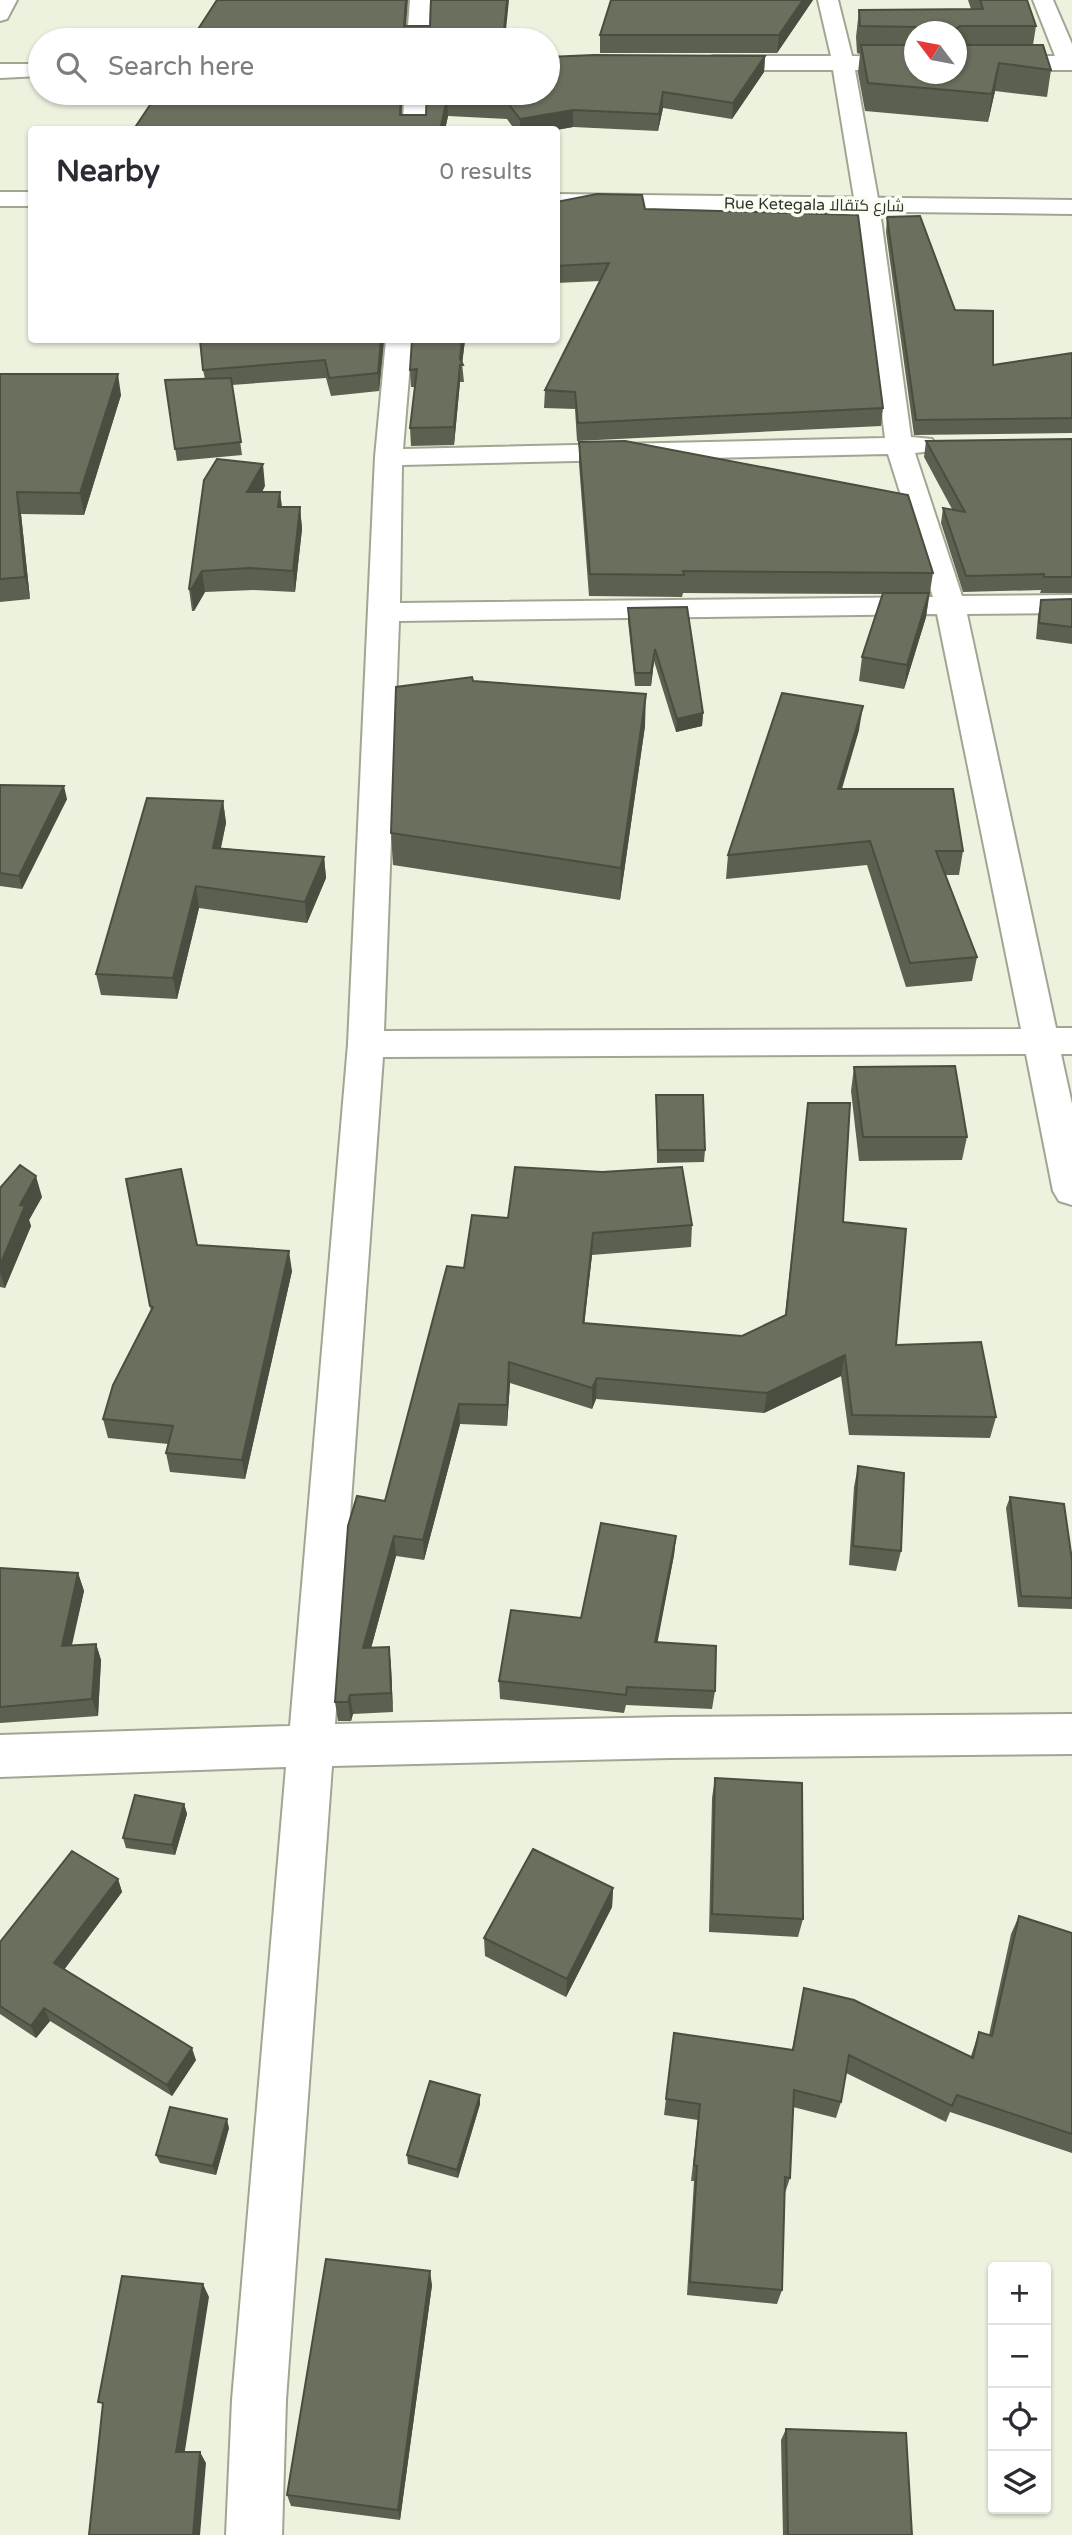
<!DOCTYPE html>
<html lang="en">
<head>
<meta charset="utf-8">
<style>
	body { margin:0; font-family:"Varela Round",Cairo,sans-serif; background:#f2f2f3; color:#2b2b33 }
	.controls { position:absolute; right:21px; bottom:21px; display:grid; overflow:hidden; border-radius:7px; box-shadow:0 2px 5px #0004 }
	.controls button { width:63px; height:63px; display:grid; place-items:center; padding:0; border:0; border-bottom:2px solid #e1e1e2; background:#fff; color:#2b2b33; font:35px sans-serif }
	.compass { position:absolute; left:904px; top:21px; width:63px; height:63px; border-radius:50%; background:#fff; box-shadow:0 2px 5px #0004; rotate:302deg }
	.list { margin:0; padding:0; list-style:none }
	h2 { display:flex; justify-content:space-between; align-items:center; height:91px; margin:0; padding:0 28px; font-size:30px }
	h2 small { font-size:23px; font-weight:400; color:#7c7c81 }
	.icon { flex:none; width:38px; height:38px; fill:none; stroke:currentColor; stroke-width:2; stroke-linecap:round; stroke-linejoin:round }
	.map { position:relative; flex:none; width:1072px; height:2535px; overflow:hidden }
	.search { position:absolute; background:#fff; box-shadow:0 2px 5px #0004; left:28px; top:28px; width:532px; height:77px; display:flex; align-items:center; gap:18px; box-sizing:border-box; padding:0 24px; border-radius:38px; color:#7c7c81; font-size:26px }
	.panel { position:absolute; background:#fff; box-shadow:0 2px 5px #0004; left:28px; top:126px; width:532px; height:217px; border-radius:7px }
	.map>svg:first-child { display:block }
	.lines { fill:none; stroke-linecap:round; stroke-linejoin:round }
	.street-casing { stroke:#a0a692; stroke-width:4 }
	.secondary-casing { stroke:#a0a692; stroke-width:4 }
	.street { fill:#fff; fill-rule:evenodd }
	.secondary { fill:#fff; fill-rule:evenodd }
	.wall { fill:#5b6050; fill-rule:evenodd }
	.shaded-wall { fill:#4a4e41 }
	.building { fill:#6a705d; stroke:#4a4e41; stroke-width:2 }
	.labels { text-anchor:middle; stroke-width:7; stroke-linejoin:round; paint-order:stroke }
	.far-street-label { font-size:16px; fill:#31332b; stroke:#fafef2 }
</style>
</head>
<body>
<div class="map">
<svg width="1072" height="2535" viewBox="0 0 1072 2535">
	<rect width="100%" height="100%" fill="#ecf2dd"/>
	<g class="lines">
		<g class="street-casing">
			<path id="street" d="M 0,0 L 17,0 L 7,19 L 0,21 Z
				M 410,0 L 430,0 L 429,40 L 407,40 Z
				M 818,0 L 838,0 L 852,56 L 914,57 L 914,70 L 855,70 L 879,204 L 911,437 L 932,439 L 936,445 L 932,451 L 915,453 L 962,596 L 1072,595 L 1072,613 L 967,614 L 1056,1028 L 1072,1028 L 1072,1054 L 1061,1054 L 1072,1104 L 1072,1205 L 1059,1201 L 1053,1191 L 1026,1054 L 383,1057 L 335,1724 L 670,1717 L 1072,1714 L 1072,1754 L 670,1758 L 332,1766 L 286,2400 L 282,2535 L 226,2535 L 232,2400 L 286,1767 L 0,1777 L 0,1735 L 290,1726 L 348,1044 L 375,457 L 386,340 L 412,340 L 403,449 L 885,438 L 855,204 L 833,70 L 714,70 L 706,68 L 703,63 L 706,58 L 714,56 L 831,56 ZM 888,454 L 933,597 L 400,603 L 402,465 ZM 937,614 L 1021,1029 L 384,1031 L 399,621 Z
				M 1033,0 L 1053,0 L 1072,44 L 1072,70 L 956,70 L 956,56 L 1055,56 Z
				M 0,64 L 40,64 L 40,76 L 0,78 Z
				M 404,93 L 426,93 L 425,130 L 403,130 Z"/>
		</g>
		<g class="secondary-casing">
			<path id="secondary" d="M 0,192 L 32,192 L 32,206 L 0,206 Z
				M 556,194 L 1072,200 L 1072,214 L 556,208 Z"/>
		</g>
		<use href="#street" class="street"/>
		<use href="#secondary" class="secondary"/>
	</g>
	<path class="wall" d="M 611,0 L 813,0 L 777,53 L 600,53 L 600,35 Z
		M 968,0 L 1027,0 L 1036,26 L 1033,45 L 1051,70 L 1047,97 L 995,91 L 988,122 L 865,111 L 858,73 L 860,54 L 857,53 L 856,37 L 859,10 L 971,9 ZM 914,32 L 956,32 L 914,74 Z
		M 765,56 L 764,72 L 732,119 L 663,108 L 658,131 L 573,127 L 556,130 L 515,130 L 507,119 L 448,116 L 445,130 L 134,129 L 158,93 L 402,93 L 402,115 L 426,115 L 427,93 Z
		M 556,202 L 645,209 L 883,408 L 881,426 L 577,441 L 575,409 L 544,408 L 545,390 L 600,281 L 556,283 Z
		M 887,217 L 955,310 L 993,365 L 1072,353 L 1072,433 L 914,435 L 886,232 Z
		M 384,340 L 379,391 L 331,396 L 326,378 L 232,385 L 242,455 L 177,461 L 165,380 L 205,379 L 203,370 Z
		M 465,340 L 462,363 L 464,382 L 460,382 L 454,445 L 411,446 L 410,428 L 415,387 L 411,387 L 410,370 Z
		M 0,374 L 121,395 L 84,515 L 21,514 L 30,599 L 0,602 Z
		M 1072,439 L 1072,593 L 1040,593 L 1041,590 L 963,592 L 941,523 L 943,508 L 952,509 L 924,457 L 926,441 Z
		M 579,442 L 933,573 L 926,617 L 904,689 L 859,681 L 862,657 L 883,594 L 683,593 L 682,597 L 589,596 L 579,464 Z
		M 265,486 L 262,492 L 282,507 L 300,507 L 302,529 L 295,592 L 253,590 L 205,592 L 194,611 L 192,611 L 189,589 Z
		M 1072,599 L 1072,644 L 1036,639 L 1038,616 L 1041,600 Z
		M 628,608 L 703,713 L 702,726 L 676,732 L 654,661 L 651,686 L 635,686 L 628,621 Z
		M 473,681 L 645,726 L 620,900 L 393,865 L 391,833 Z
		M 859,730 L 842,789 L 963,851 L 959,875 L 946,875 L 977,957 L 972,981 L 906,987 L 867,865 L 726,879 L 728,855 Z
		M 0,785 L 67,799 L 22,889 L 0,886 Z
		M 223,801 L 226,823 L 221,848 L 324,857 L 326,878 L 307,923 L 199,908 L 177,999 L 101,995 L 96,974 Z
		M 854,1067 L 967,1137 L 962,1160 L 859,1161 L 851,1091 Z
		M 656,1095 L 705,1150 L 704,1162 L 657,1163 Z
		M 808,1103 L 843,1222 L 896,1345 L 996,1417 L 990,1438 L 849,1435 L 841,1376 L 764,1413 L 596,1399 L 592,1409 L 510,1383 L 507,1426 L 460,1424 L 424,1560 L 396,1556 L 371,1648 L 389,1647 L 391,1666 L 393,1712 L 353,1714 L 351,1721 L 338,1721 L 335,1702 L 385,1501 L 464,1268 L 508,1218 L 692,1225 L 691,1247 L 592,1255 L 584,1324 L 742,1336 L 785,1316 Z
		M 126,1179 L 197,1245 L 292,1271 L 245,1479 L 170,1472 L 166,1453 L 168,1444 L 108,1438 L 103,1419 L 151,1311 Z
		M 0,1188 L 42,1197 L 29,1220 L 31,1226 L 5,1288 L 0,1287 Z
		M 858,1466 L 901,1551 L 896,1571 L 849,1565 L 854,1487 Z
		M 1010,1497 L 1072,1560 L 1072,1609 L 1018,1607 L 1006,1508 Z
		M 676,1536 L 674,1555 L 657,1642 L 715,1691 L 712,1709 L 626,1705 L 624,1713 L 500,1699 L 499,1681 L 581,1618 Z
		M 0,1568 L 78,1573 L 84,1591 L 71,1645 L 96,1644 L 101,1660 L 98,1716 L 0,1723 Z
		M 715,1778 L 803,1919 L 798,1937 L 709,1932 L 712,1798 Z
		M 184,1804 L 187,1814 L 175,1855 L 126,1848 L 123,1838 Z
		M 118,1879 L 122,1892 L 64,1970 L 196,2060 L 172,2096 L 50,2021 L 36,2038 L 0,2014 L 0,1942 Z
		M 613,1888 L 612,1907 L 566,1997 L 485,1956 L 484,1938 Z
		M 1019,1916 L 1072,1933 L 1072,2153 L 950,2112 L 946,2122 L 846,2073 L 841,2102 L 836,2118 L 793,2107 L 790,2178 L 785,2193 L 782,2290 L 777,2304 L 687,2295 L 694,2181 L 691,2181 L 698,2120 L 664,2115 L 674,2033 L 792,2050 L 804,1988 L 971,2056 L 979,2032 L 989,2035 L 1011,1934 Z
		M 480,2104 L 458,2178 L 408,2164 L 407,2155 Z
		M 229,2128 L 216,2175 L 160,2163 L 156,2155 Z
		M 432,2285 L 400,2520 L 291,2506 L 287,2495 Z
		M 786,2429 L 912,2535 L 783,2535 L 781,2440 Z"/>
	<path class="shaded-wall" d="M 406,0 L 408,0 L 405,40 L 404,26 Z
		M 507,0 L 509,0 L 505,40 L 503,40 Z
		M 803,0 L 813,0 L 777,53 L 779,35 Z
		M 765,56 L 764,72 L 732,119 L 733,103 Z
		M 999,63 L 995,91 L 988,122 L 992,94 Z
		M 663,92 L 663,108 L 658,131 L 659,114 Z
		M 447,99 L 448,116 L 445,130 L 440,130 Z
		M 573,110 L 573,127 L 556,130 L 520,130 L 520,119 Z
		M 381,340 L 384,340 L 379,391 L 378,373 Z
		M 462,340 L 465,340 L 462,365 L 460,359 Z
		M 460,365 L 460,382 L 454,445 L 454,427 Z
		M 118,374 L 121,395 L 84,515 L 80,493 Z
		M 263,464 L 265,486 L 250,514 L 247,492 Z
		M 17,492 L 21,514 L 30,599 L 25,577 Z
		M 280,492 L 283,514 L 278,507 Z
		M 300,507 L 302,529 L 295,592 L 293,571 Z
		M 202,571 L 205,592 L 194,611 L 191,590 Z
		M 929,593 L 926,617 L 904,689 L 907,665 Z
		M 655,649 L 654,661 L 651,686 L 651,673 Z
		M 646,694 L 645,726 L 620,900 L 621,868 Z
		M 863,706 L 859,730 L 834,813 L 838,789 Z
		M 703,713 L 702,726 L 676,732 L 677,719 Z
		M 64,786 L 67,799 L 22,889 L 19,876 Z
		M 223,801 L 226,823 L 216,869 L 213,848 Z
		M 324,857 L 326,878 L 307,923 L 305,902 Z
		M 196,886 L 199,908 L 177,999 L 173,978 Z
		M 36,1176 L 42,1197 L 29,1220 L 31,1226 L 5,1288 L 0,1272 L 0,1265 L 20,1205 Z
		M 593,1233 L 592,1255 L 582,1345 L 583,1323 Z
		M 289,1251 L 292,1271 L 245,1479 L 242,1460 Z
		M 845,1355 L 841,1376 L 764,1413 L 767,1393 Z
		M 509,1362 L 510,1383 L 507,1426 L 507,1405 Z
		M 597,1378 L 596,1399 L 592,1409 L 592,1388 Z
		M 459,1404 L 460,1424 L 424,1560 L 423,1540 Z
		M 394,1536 L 396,1556 L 366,1667 L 363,1648 Z
		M 676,1536 L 674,1555 L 654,1661 L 655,1642 Z
		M 78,1573 L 84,1591 L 68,1663 L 62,1646 Z
		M 96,1644 L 101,1660 L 98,1716 L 92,1699 Z
		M 389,1647 L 391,1666 L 393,1712 L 391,1693 Z
		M 350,1695 L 353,1714 L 351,1721 L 348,1702 Z
		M 184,1804 L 187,1814 L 175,1855 L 172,1845 Z
		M 118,1879 L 122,1892 L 59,1976 L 54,1963 Z
		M 613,1888 L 612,1907 L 566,1997 L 567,1979 Z
		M 44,2008 L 50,2021 L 36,2038 L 31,2026 Z
		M 192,2048 L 196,2060 L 172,2096 L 167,2085 Z
		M 480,2095 L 480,2104 L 458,2178 L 457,2170 Z
		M 227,2119 L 229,2128 L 216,2175 L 213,2166 Z
		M 430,2271 L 432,2285 L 400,2520 L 398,2510 Z
		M 203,2284 L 209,2297 L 183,2463 L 176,2452 Z
		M 200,2452 L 206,2463 L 200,2535 L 193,2535 Z"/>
	<path class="building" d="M 217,0 L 406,0 L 404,26 L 430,26 L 431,0 L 507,0 L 503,40 L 191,40 Z
		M 611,0 L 803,0 L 779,35 L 600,35 Z
		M 980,0 L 1027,0 L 1036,26 L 960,26 L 957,28 L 957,42 L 960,45 L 1043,45 L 1051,70 L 999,63 L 992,94 L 868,83 L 861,45 L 914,45 L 914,74 L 956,74 L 956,32 L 920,32 L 920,29 L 917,27 L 860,26 L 859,10 L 983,9 Z
		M 594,55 L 765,56 L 733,103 L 663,92 L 659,114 L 573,110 L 520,119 L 507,102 L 447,99 L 440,130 L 258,130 L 259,127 L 134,129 L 158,93 L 401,93 L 400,115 L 426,115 L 427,93 L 548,93 L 548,57 Z
		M 597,194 L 642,195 L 645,209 L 858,215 L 883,408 L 578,423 L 575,392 L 545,390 L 609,263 L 556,266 L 556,202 Z
		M 920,216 L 955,310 L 993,311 L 993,365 L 1072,353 L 1072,418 L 916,420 L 887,217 Z
		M 200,340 L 381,340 L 378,373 L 329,378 L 325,360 L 203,370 Z
		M 412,340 L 462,340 L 460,359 L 463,365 L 460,365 L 454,427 L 410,428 L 417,369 L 410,370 Z
		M 0,374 L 118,374 L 80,493 L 17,492 L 25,577 L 0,579 Z
		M 231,378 L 241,442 L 175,449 L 165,380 Z
		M 1072,439 L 1072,577 L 1044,577 L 1044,574 L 966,576 L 943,508 L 965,512 L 926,441 Z
		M 625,441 L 908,495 L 933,573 L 683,571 L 684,575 L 590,574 L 579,442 Z
		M 217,459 L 263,464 L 247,492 L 280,492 L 278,507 L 300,507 L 293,571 L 250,568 L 202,571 L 191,590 L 189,589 L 204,480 Z
		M 883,593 L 929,593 L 907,665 L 862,657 Z
		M 1072,599 L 1072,627 L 1039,623 L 1041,600 Z
		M 687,607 L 703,713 L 677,719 L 655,649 L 651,673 L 635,673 L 628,608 Z
		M 472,677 L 473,681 L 646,694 L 621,868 L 391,833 L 396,687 Z
		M 782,693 L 863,706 L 838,789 L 953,789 L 963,851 L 936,851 L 977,957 L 910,963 L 870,841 L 728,855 Z
		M 0,785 L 64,786 L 19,876 L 0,873 Z
		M 147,798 L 223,801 L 213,848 L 324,857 L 305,902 L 196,886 L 173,978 L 96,974 Z
		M 955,1066 L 967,1137 L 863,1137 L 854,1067 Z
		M 656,1095 L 703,1095 L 705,1150 L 658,1150 Z
		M 808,1103 L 850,1103 L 843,1222 L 906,1229 L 896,1345 L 981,1342 L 996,1417 L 852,1415 L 845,1355 L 767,1393 L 597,1378 L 592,1388 L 509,1362 L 507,1405 L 459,1404 L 423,1540 L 394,1536 L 363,1648 L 389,1647 L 391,1693 L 350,1695 L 348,1702 L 335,1702 L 348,1526 L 357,1496 L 385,1501 L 447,1266 L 464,1268 L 472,1215 L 508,1218 L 515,1167 L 602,1172 L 682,1167 L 692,1225 L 593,1233 L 583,1323 L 742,1336 L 786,1315 Z
		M 20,1165 L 36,1176 L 20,1205 L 25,1206 L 0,1265 L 0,1188 Z
		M 181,1169 L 197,1245 L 289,1251 L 242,1460 L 166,1453 L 173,1426 L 103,1419 L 113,1385 L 153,1307 L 150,1306 L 126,1179 Z
		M 858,1466 L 904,1473 L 901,1551 L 853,1546 Z
		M 1010,1497 L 1064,1504 L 1072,1560 L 1072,1598 L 1021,1596 Z
		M 601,1523 L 676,1536 L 655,1642 L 716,1646 L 715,1691 L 627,1687 L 626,1695 L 499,1681 L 511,1610 L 581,1618 Z
		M 0,1568 L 78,1573 L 62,1646 L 96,1644 L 92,1699 L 0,1707 Z
		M 715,1778 L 802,1783 L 803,1919 L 712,1914 Z
		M 135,1795 L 184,1804 L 172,1845 L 123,1838 Z
		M 533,1849 L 613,1888 L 567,1979 L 484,1938 Z
		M 72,1851 L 118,1879 L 54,1963 L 192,2048 L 167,2085 L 44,2008 L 31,2026 L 0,2006 L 0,1942 Z
		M 1019,1916 L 1072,1933 L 1072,2134 L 957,2095 L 952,2106 L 849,2055 L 841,2102 L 794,2090 L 790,2178 L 785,2177 L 782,2290 L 690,2282 L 697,2166 L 694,2165 L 700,2104 L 666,2099 L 674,2033 L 793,2050 L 804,1988 L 854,2000 L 973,2058 L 979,2032 L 992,2036 Z
		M 430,2081 L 480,2095 L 457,2170 L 407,2155 Z
		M 170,2107 L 227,2119 L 213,2166 L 156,2155 Z
		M 326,2259 L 430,2271 L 398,2510 L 287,2495 Z
		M 122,2276 L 203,2284 L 176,2452 L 200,2452 L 193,2535 L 89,2535 L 103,2403 L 98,2402 Z
		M 786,2429 L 906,2433 L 912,2535 L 788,2535 Z"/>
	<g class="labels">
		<g class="far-street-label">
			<text transform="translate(814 204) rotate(1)" y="6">Rue Ketegala شارع كتقالا</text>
		</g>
	</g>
</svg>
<div class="controls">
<button>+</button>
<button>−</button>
<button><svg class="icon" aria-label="locate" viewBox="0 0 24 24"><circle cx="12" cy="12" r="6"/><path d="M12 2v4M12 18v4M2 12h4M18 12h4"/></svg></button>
<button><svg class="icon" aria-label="layers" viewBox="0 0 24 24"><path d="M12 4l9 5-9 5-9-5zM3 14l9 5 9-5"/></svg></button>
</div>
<svg class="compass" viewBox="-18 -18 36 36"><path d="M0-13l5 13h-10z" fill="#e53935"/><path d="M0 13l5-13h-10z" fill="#7c7c81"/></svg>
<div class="search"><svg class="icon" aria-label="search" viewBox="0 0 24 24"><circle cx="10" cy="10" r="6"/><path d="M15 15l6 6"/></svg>Search here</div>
<section class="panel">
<h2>Nearby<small>0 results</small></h2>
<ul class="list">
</ul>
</section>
</div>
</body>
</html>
